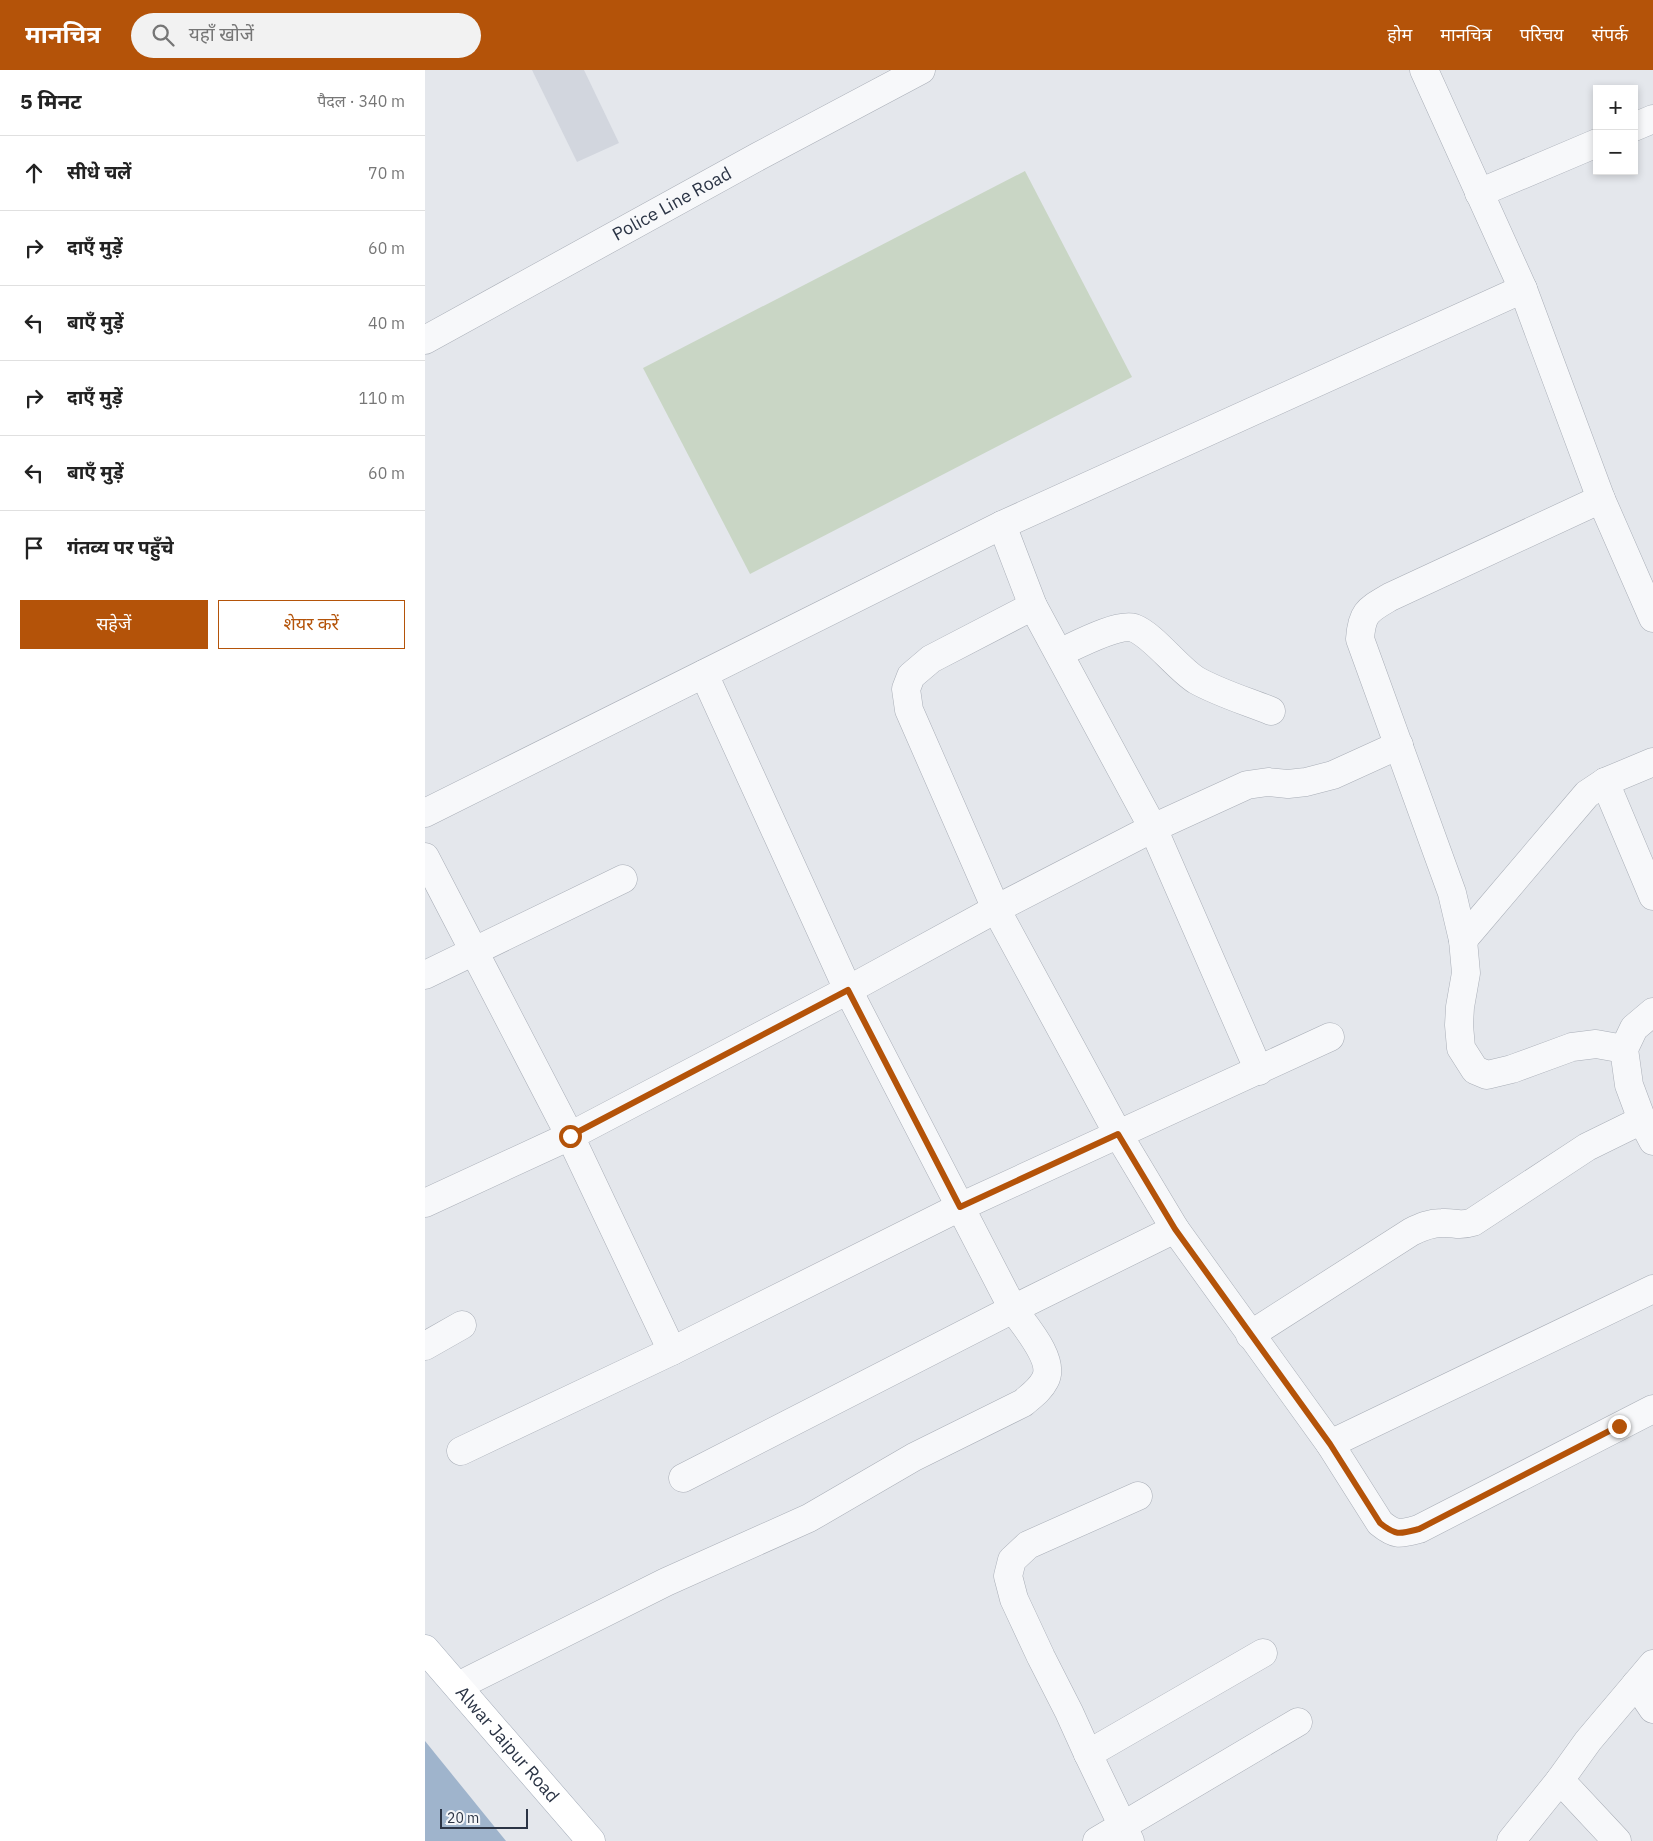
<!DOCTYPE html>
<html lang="hi">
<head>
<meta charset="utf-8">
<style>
	body { margin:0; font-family:"IBM Plex Sans","Noto Sans Devanagari",sans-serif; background:#f2f2f2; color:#222 }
	.controls { position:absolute; right:15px; top:15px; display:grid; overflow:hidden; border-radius:0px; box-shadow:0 2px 8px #0003 }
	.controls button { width:45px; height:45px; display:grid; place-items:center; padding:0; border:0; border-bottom:1px solid #e0e0e0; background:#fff; color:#222; font:25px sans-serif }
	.scale { position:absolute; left:15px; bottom:12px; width:88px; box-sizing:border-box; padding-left:5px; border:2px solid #2b3445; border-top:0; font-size:14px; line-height:18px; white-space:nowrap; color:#2b3445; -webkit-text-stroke:4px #f4f6f9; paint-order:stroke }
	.stop { position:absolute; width:15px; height:15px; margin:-11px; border:4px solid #b45309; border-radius:50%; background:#fff }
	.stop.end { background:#b45309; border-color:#fff; box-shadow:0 1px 5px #0008 }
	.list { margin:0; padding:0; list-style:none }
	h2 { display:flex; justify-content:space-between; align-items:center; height:65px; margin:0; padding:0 20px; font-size:21px }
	h2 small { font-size:16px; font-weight:400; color:#767676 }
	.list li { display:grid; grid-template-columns:32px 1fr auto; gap:15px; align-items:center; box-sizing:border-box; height:75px; padding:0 20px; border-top:1px solid #e0e0e0 }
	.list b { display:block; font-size:19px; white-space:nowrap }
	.list em { font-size:16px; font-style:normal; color:#767676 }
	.actions { display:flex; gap:10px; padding:15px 20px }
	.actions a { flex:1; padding:11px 0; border:1px solid #b45309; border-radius:0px; text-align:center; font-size:18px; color:#b45309 }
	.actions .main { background:#b45309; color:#fff }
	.icon { flex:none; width:28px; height:28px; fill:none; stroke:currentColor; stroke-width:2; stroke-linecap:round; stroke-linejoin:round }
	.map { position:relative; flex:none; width:1228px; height:1771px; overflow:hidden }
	header { display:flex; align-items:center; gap:30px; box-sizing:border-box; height:70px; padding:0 25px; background:#b45309; color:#fff }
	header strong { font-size:24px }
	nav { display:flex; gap:28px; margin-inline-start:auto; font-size:18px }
	.search { width:350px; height:45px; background:#f2f2f2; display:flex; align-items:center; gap:12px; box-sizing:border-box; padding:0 18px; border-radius:28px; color:#767676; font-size:19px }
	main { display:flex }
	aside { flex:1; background:#fff }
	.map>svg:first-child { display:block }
	.built { fill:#d2d6de }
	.green { fill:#c9d6c5 }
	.water { fill:#9fb4cc }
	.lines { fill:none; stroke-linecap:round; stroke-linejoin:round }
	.minor-casing { stroke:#a9aeb7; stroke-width:29 }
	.major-casing { stroke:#a3abb8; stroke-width:29 }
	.minor { stroke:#f7f8fa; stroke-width:28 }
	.major { stroke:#fff; stroke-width:28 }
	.route { stroke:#b45309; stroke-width:6 }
	.labels { text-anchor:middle; stroke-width:4; stroke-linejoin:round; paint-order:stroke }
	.street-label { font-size:18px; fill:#2b3445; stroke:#f4f6f9 }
</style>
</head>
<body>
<header>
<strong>मानचित्र</strong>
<div class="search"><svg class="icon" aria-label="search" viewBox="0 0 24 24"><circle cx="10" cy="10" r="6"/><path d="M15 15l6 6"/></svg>यहाँ खोजें</div>
<nav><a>होम</a><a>मानचित्र</a><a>परिचय</a><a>संपर्क</a></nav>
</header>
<main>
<aside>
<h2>5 मिनट<small>पैदल · 340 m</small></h2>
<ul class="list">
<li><svg class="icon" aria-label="ahead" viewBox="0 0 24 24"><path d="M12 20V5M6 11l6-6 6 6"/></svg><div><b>सीधे चलें</b></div><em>70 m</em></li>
<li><svg class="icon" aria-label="right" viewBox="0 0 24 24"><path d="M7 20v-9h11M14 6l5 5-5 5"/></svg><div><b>दाएँ मुड़ें</b></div><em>60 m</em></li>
<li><svg class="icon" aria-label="left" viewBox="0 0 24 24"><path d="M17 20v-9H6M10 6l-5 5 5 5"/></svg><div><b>बाएँ मुड़ें</b></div><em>40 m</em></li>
<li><svg class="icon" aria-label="right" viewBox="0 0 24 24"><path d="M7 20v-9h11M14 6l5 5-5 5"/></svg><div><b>दाएँ मुड़ें</b></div><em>110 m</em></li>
<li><svg class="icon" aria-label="left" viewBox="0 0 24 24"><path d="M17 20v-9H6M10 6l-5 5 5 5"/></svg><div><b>बाएँ मुड़ें</b></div><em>60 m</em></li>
<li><svg class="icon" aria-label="arrive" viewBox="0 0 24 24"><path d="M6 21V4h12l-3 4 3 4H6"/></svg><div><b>गंतव्य पर पहुँचे</b></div></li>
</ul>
<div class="actions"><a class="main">सहेजें</a><a>शेयर करें</a></div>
</aside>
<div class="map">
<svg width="1228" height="1771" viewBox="0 0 1228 1771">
	<rect width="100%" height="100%" fill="#e4e7ec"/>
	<path class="built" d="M 107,0 L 159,0 L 194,73 L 152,92 Z"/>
	<path class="green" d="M 600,101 L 707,307 L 325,504 L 218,298 Z"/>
	<path class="water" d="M 0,1671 L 81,1771 L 0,1771 Z"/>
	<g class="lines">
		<g class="minor-casing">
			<g id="minor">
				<path d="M 999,0 L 1098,219 L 1176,429 L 1228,548"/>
				<path d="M 1209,57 L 1228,49"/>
				<path d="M 1054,123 L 1172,73"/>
				<path id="s1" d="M 0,270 L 334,86 L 496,0"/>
				<path d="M 1176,429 L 965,527 C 943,540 937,542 935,569 L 1027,823 L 1038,870 L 1041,903 L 1035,937 L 1034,955 L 1036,978 L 1050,1000 L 1062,1005 L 1087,999 L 1147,977 L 1171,974 L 1199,979"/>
				<path d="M 577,455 L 608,536 L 728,758 L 834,1001"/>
				<path d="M 608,536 L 506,589 L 486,606 L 481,619 L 484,640 L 571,839 L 693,1064 L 750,1159 L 905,1374 L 955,1453 C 971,1466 975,1464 994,1459 L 1228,1339"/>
				<path d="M 634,583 C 650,576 692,553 709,558 C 728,565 752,598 771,610 C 794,623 821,631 846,641"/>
				<path d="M 1180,712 L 1228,826"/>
				<path d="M 0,743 L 577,455 L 1098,219"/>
				<path d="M 0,787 L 145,1066 L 247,1281"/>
				<path d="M 1038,870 L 1162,724 L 1180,712 L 1228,692"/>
				<path d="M 0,905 L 198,809"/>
				<path d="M 1228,942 L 1209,958 L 1199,979 L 1204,1015 L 1217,1050 L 1228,1071"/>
				<path d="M 0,1133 L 145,1066 L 423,920 L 571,839 L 728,758 L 822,715 L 843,712 L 863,714 L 881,712 L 908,705 L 974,675"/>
				<path d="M 825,1265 L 986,1162 C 996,1157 1005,1153 1017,1153 C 1031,1152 1032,1157 1048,1152 L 1162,1077 L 1217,1050"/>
				<path d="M 0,1276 L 37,1255"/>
				<path d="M 905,1374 L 1228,1219"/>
				<path d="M 36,1381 L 247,1281 L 535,1137 L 905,967"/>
				<path d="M 258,1408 L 588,1239 L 750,1159"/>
				<path d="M 1211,1614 L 1228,1639"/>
				<path d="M 33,1616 L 241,1512 L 384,1448 L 489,1387 L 598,1333 C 606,1326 615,1320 620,1310 C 631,1290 599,1255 588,1239 L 423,920 L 279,604"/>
				<path d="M 663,1684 L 838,1583"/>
				<path d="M 1135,1710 L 1192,1771"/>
				<path d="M 672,1771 L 873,1652"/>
				<path d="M 705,1771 L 663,1684 L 644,1642 L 616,1587 L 589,1529 L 583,1506 L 587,1490 L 603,1475 L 713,1426"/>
				<path d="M 1086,1771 L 1135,1710 L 1163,1671 L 1228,1594"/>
			</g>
		</g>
		<g class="major-casing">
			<g id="major">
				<path id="s2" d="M 0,1579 L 166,1771"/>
			</g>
		</g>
		<use href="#minor" class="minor"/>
		<use href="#major" class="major"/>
	</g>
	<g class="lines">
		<path class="route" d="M 145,1066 L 423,920 L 535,1137 L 693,1064 L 750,1159 L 905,1374 L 955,1453 C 971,1466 975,1464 994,1459 L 1194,1356"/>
	</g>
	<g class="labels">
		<g class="street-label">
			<text dy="6" stroke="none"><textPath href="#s1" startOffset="282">Police Line Road</textPath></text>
			<text dy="6" stroke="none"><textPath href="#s2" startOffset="126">Alwar Jaipur Road</textPath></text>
		</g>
	</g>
</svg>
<div class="controls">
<button>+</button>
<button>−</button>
</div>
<div class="scale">20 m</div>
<div class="stop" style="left:145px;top:1066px"></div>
<div class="stop end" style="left:1194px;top:1356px"></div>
</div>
</main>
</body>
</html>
